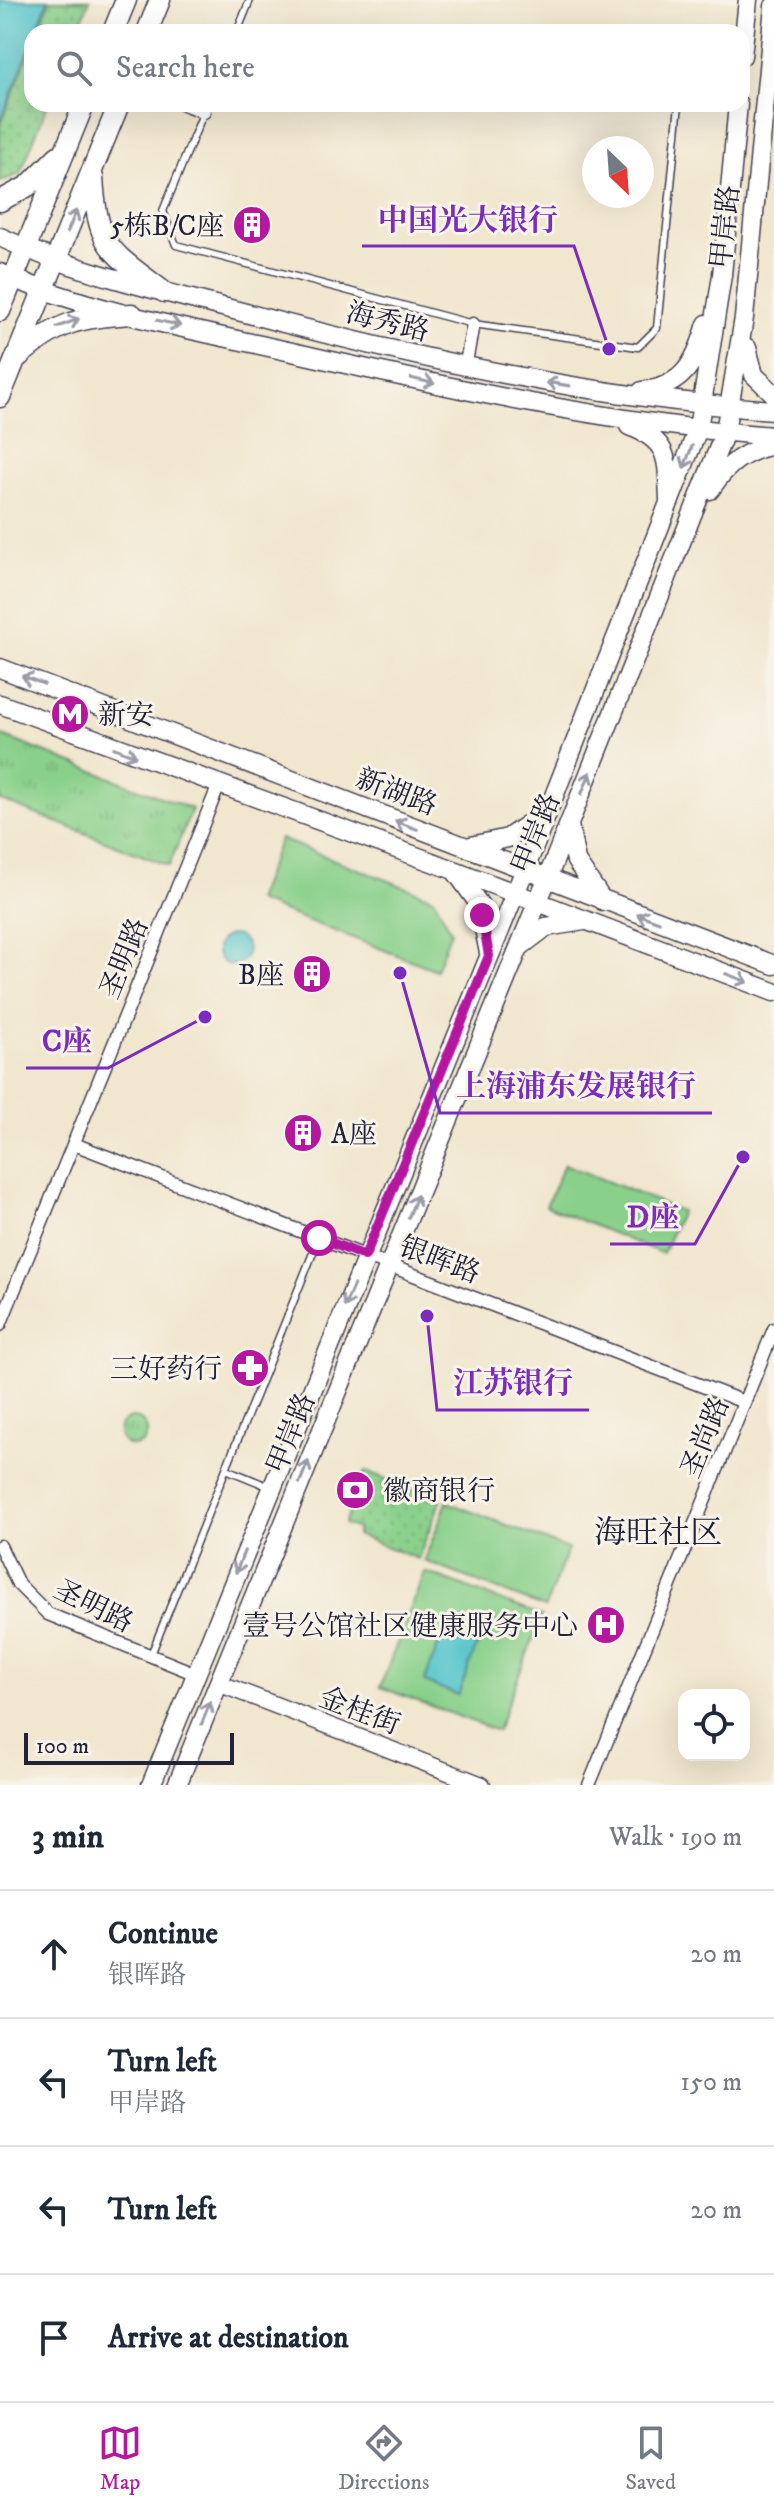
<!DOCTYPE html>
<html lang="en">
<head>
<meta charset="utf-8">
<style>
	body { margin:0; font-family:"IM FELL DW Pica","Noto Serif SC",serif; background:#f2f2f3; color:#1f2937 }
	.controls { position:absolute; right:24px; bottom:24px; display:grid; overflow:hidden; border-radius:16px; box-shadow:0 8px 32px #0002 }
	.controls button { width:72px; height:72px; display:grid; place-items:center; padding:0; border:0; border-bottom:2px solid #e0e1e3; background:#fff; color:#1f2937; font:40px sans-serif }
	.compass { position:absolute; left:582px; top:136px; width:72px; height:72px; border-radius:50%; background:#fff; box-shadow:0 8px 32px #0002; rotate:155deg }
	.scale { position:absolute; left:24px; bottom:20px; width:210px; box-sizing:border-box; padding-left:8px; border:4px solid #22223b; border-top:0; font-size:22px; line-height:28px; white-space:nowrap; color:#22223b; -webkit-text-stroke:6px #f7f3e8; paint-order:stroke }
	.stop { position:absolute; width:24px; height:24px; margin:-18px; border:6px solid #b5179e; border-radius:50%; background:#fff }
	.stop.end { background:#b5179e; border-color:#fff; box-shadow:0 2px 8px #0008 }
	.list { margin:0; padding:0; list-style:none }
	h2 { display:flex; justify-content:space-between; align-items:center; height:104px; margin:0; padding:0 32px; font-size:34px }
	h2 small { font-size:26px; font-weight:400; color:#747a83 }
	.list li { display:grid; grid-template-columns:52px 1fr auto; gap:24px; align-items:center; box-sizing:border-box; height:128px; padding:0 32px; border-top:2px solid #e0e1e3 }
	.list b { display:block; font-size:30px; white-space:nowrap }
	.list p { margin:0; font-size:26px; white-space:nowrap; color:#747a83 }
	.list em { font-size:26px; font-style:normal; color:#747a83 }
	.icon { flex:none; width:44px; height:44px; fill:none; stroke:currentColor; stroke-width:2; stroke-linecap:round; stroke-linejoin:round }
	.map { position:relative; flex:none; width:774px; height:1785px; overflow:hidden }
	.search { position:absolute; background:#fff; box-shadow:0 8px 32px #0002; left:24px; right:24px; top:24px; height:88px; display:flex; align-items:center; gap:20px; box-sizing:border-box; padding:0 28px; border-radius:24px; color:#747a83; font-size:30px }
	.sheet { height:616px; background:#fff }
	nav { display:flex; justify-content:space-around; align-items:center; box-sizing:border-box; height:112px; border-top:2px solid #e0e1e3; background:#fff; font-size:22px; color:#747a83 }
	nav a { display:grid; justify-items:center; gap:4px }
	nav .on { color:#b5179e }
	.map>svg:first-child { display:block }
	.grass { fill:url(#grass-tufts); stroke:#567962; stroke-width:2 }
	.park { fill:url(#park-dots); stroke:#567962; stroke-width:2 }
	.garden { fill:#89d08a; stroke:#567962; stroke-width:2 }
	.water { fill:#58c6cc; stroke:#3d7484; stroke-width:2 }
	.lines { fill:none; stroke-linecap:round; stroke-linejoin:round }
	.service-casing { stroke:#413f51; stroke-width:9 }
	.minor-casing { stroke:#413f51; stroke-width:15 }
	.tertiary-casing { stroke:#413f51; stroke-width:19 }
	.secondary-casing { stroke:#413f51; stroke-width:21 }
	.primary-casing { stroke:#413f51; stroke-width:23 }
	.service { stroke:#fff; stroke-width:6 }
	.minor { stroke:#fff; stroke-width:12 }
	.tertiary { stroke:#fff; stroke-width:16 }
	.secondary { stroke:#fff; stroke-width:18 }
	.primary { stroke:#fff; stroke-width:20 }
	.oneway { stroke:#9c9ca7 }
	.route { stroke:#b5179e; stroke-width:10 }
	.labels { text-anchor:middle; stroke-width:6; stroke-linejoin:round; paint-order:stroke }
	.poi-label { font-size:28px; fill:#22223b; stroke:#f7f3e8; text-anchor:end }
	.street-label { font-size:28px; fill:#22223b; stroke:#f7f3e8 }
	.quarter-label { font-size:32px; fill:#22223b; stroke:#f7f3e8 }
	.leader { fill:none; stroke:#7b2cbf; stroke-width:3 }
	.callout-dot { fill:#7b2cbf; stroke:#f7f3e8; stroke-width:3 }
	.callout-label { font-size:30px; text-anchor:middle; font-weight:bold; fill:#7b2cbf; stroke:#f7f3e8; stroke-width:6; stroke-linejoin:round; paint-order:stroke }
</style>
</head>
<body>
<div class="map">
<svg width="774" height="1785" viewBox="0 0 774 1785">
	<defs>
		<pattern id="grass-tufts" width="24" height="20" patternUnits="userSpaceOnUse" patternTransform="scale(2)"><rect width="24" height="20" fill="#89d08a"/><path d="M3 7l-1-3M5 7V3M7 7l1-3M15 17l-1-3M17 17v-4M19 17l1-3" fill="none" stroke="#76b278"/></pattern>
		<pattern id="park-dots" width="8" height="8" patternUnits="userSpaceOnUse" patternTransform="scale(2)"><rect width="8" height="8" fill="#89d08a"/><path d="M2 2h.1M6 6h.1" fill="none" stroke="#76b278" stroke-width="1.8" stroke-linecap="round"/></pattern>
	</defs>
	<rect width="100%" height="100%" fill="#f7f3e8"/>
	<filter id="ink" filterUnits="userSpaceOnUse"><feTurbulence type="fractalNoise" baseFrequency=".0125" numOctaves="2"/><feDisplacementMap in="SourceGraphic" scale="16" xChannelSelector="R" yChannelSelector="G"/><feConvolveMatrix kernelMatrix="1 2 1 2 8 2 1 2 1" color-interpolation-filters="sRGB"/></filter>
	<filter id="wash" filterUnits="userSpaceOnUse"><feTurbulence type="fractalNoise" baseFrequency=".006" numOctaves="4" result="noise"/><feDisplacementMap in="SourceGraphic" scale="32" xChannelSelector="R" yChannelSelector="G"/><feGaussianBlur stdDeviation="1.8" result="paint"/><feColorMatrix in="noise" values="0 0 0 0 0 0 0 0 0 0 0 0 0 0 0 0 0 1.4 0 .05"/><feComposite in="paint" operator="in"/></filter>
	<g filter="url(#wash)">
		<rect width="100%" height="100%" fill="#f1e6ce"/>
		<path class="grass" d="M 0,735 L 192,809 L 169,866 L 0,800 Z
			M119 1432a14 14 0 1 1 28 0a14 14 0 1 1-28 0Z"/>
		<path class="park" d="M 50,0 L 90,0 L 77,32 L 37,32 Z
			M 32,45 L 32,104 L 48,104 L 20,174 L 0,182 L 0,126 Z
			M 365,1471 L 441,1500 L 418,1559 L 356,1535 L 358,1529 L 344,1524 Z"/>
		<path class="garden" d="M 280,839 L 434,898 L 451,931 L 436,970 L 256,901 Z
			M 564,1164 L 681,1211 L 663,1254 L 546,1206 Z
			M 447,1502 L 568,1549 L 545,1608 L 424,1561 Z
			M 425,1572 L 542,1616 L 497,1731 L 380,1687 Z"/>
		<path class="water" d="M 0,0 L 48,0 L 36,32 L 32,32 L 32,42 L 0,122 Z
			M217 950a15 15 0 1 1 30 0a15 15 0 1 1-30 0Z
			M 447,1623 L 481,1635 L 458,1695 L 424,1682 Z"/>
	</g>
	<g filter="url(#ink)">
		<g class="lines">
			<g class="service-casing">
				<path id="service" d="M 237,32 L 250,0
					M 207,104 L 163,211 L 176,245 L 473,324 L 638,347 L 657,328 L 679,104
					M 226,1469 L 270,1487
					M 150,1657 L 319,1238"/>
			</g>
			<g class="minor-casing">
				<path id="minor" d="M 183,104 L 204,112
					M 465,368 L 473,324
					M 74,1144 L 744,1402
					M 0,1325 L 218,787
					M 0,1546 L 18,1584 L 48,1614 L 196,1674
					M 589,1785 L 774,1329"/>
			</g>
			<g class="tertiary-casing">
				<path id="tertiary" d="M 218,1683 L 482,1785"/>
			</g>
			<g class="secondary-casing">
				<path id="secondary" d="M 742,56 L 748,0
					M 0,237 C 75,272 158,290 238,311 C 414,358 591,398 774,410
					M 0,273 C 92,312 194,330 292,352 C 451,388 611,424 774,436
					M 747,348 L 754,375 L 774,394
					M 642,391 C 684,387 696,361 707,324
					M 629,426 C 671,441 667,461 669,500
					M 710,490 C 727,464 744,451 774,445
					M 0,668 L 774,965
					M 0,704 L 454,870 L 774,992
					M 569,825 L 576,861 L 603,901
					M 466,847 L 508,838 L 547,811
					M 456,872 L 479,904 L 489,953
					M 521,946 L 546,927 L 584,921
					M 151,1785 L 532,852 L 698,429 L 722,275 L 738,104
					M 177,1785 L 547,879 L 725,432 L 744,318 L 774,6"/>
			</g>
			<g class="primary-casing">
				<path id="primary" d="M 113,32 L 126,0
					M 147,32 L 160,0
					M 93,178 C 98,251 110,250 164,292
					M 0,201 L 28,186 L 58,156
					M 0,311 L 84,104
					M 18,357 C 58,322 79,317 132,314
					M 0,397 L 119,104"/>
			</g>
			<use href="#service" class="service"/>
			<use href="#minor" class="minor"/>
			<use href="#tertiary" class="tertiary"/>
			<use href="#secondary" class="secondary"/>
			<use href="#primary" class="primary"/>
		</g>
		<defs><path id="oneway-shaft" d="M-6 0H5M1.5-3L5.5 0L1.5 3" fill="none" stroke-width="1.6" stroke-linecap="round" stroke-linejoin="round" transform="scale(2)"/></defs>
		<g class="oneway">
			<use href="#oneway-shaft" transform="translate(72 221) rotate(-67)"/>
			<use href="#oneway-shaft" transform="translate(68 323) rotate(-21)"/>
			<use href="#oneway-shaft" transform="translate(169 323) rotate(13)"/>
			<use href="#oneway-shaft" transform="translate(423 381) rotate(13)"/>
			<use href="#oneway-shaft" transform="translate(558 384) rotate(-171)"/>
			<use href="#oneway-shaft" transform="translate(688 457) rotate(111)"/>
			<use href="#oneway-shaft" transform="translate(33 680) rotate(-159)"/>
			<use href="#oneway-shaft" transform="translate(125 752) rotate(21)"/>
			<use href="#oneway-shaft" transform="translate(586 783) rotate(-68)"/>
			<use href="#oneway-shaft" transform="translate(406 825) rotate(-159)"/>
			<use href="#oneway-shaft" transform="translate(648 918) rotate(-160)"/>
			<use href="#oneway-shaft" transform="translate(737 978) rotate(21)"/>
			<use href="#oneway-shaft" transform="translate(413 1206) rotate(-68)"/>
			<use href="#oneway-shaft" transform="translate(349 1296) rotate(113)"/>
			<use href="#oneway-shaft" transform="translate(304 1472) rotate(-68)"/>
			<use href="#oneway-shaft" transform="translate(240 1562) rotate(111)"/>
			<use href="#oneway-shaft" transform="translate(206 1713) rotate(-68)"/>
		</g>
	</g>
	<g class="lines" filter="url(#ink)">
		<path class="route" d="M 319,1238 L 365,1256 L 489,956 L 482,915"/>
	</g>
	<defs>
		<g id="building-disc" transform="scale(2)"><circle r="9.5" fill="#b5179e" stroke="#f7f3e8"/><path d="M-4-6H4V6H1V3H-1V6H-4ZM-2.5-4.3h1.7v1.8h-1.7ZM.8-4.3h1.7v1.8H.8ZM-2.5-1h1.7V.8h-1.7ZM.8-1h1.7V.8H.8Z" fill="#fff"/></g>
		<g id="metro-disc" transform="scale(2)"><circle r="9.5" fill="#b5179e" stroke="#f7f3e8"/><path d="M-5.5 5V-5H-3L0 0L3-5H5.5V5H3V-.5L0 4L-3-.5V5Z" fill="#fff"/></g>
		<g id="pharmacy-disc" transform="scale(2)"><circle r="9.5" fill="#b5179e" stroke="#f7f3e8"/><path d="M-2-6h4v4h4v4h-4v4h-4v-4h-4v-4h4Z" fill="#fff"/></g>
		<g id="bank-disc" transform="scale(2)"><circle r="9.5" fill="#b5179e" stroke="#f7f3e8"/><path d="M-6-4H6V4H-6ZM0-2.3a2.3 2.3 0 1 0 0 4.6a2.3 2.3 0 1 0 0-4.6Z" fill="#fff"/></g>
		<g id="hospital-disc" transform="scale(2)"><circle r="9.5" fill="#b5179e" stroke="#f7f3e8"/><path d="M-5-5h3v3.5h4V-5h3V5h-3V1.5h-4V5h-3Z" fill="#fff"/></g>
	</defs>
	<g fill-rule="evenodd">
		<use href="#building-disc" x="252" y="225"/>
		<use href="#metro-disc" x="70" y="714"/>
		<use href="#building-disc" x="312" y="974"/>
		<use href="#building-disc" x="303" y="1133"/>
		<use href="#pharmacy-disc" x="250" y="1368"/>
		<use href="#bank-disc" x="355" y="1490"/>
		<use href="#hospital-disc" x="606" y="1625"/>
	</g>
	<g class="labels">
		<g class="poi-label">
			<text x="224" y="235">5栋B/C座</text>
			<text x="98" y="724" text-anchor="start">新安</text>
			<text x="284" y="984">B座</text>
			<text x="331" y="1143" text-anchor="start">A座</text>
			<text x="222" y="1378">三好药行</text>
			<text x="383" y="1500" text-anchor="start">徽商银行</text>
			<text x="578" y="1635">壹号公馆社区健康服务中心</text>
		</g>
		<g class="street-label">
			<text transform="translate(724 227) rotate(-84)" y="10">甲岸路</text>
			<text transform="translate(388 321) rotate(14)" y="10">海秀路</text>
			<text transform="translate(397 791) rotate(21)" y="10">新湖路</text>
			<text transform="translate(535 833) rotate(-68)" y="10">甲岸路</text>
			<text transform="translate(123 958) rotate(-68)" y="10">圣明路</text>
			<text transform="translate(440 1259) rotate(21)" y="10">银晖路</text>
			<text transform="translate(290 1433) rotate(-68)" y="10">甲岸路</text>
			<text transform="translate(704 1437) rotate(-68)" y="10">圣尚路</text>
			<text transform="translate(94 1605) rotate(26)" y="10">圣明路</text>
			<text transform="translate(360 1710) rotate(21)" y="10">金桂街</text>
		</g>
		<g class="quarter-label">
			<text x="658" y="1543">海旺社区</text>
		</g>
	</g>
	<path class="leader" d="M609 349L574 246H362M205 1017L108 1068H26M400 973L440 1113H712M743 1157L695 1244H610M427 1316L437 1410H589"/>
	<g class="callout-dot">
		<circle cx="609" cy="349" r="8"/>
		<circle cx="205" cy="1017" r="8"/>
		<circle cx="400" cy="973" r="8"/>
		<circle cx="743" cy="1157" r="8"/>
		<circle cx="427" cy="1316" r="8"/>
	</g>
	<g class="callout-label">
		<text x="468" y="230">中国光大银行</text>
		<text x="67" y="1051">C座</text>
		<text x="576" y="1096">上海浦东发展银行</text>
		<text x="653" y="1227">D座</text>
		<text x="513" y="1393">江苏银行</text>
	</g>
</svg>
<div class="controls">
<button><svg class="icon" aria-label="locate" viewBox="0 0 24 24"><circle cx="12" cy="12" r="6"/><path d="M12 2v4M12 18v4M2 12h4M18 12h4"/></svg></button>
</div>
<svg class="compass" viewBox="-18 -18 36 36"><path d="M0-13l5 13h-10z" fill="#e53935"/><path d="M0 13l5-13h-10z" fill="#747a83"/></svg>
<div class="scale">100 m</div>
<div class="stop" style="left:319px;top:1238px"></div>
<div class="stop end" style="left:482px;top:915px"></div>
<div class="search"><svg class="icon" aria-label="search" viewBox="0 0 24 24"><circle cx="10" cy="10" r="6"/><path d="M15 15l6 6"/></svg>Search here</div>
</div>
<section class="sheet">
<h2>3 min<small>Walk · 190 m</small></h2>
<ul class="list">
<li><svg class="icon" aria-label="ahead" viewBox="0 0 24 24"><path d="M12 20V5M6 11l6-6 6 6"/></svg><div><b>Continue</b><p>银晖路</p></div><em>20 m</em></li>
<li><svg class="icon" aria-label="left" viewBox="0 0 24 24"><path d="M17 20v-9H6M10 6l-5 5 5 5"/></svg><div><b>Turn left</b><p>甲岸路</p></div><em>150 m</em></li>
<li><svg class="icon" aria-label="left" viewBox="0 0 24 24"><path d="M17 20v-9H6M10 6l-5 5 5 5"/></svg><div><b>Turn left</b></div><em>20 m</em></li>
<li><svg class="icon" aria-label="arrive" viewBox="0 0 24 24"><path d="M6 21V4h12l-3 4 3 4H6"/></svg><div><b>Arrive at destination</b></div></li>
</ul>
</section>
<nav>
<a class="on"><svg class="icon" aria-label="map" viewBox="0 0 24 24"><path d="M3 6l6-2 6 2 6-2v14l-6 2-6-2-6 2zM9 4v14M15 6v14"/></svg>Map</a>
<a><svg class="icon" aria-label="directions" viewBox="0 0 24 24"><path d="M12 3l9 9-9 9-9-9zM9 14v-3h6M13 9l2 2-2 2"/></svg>Directions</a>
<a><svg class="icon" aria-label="saved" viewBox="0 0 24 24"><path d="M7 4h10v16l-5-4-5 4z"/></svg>Saved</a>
</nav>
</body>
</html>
